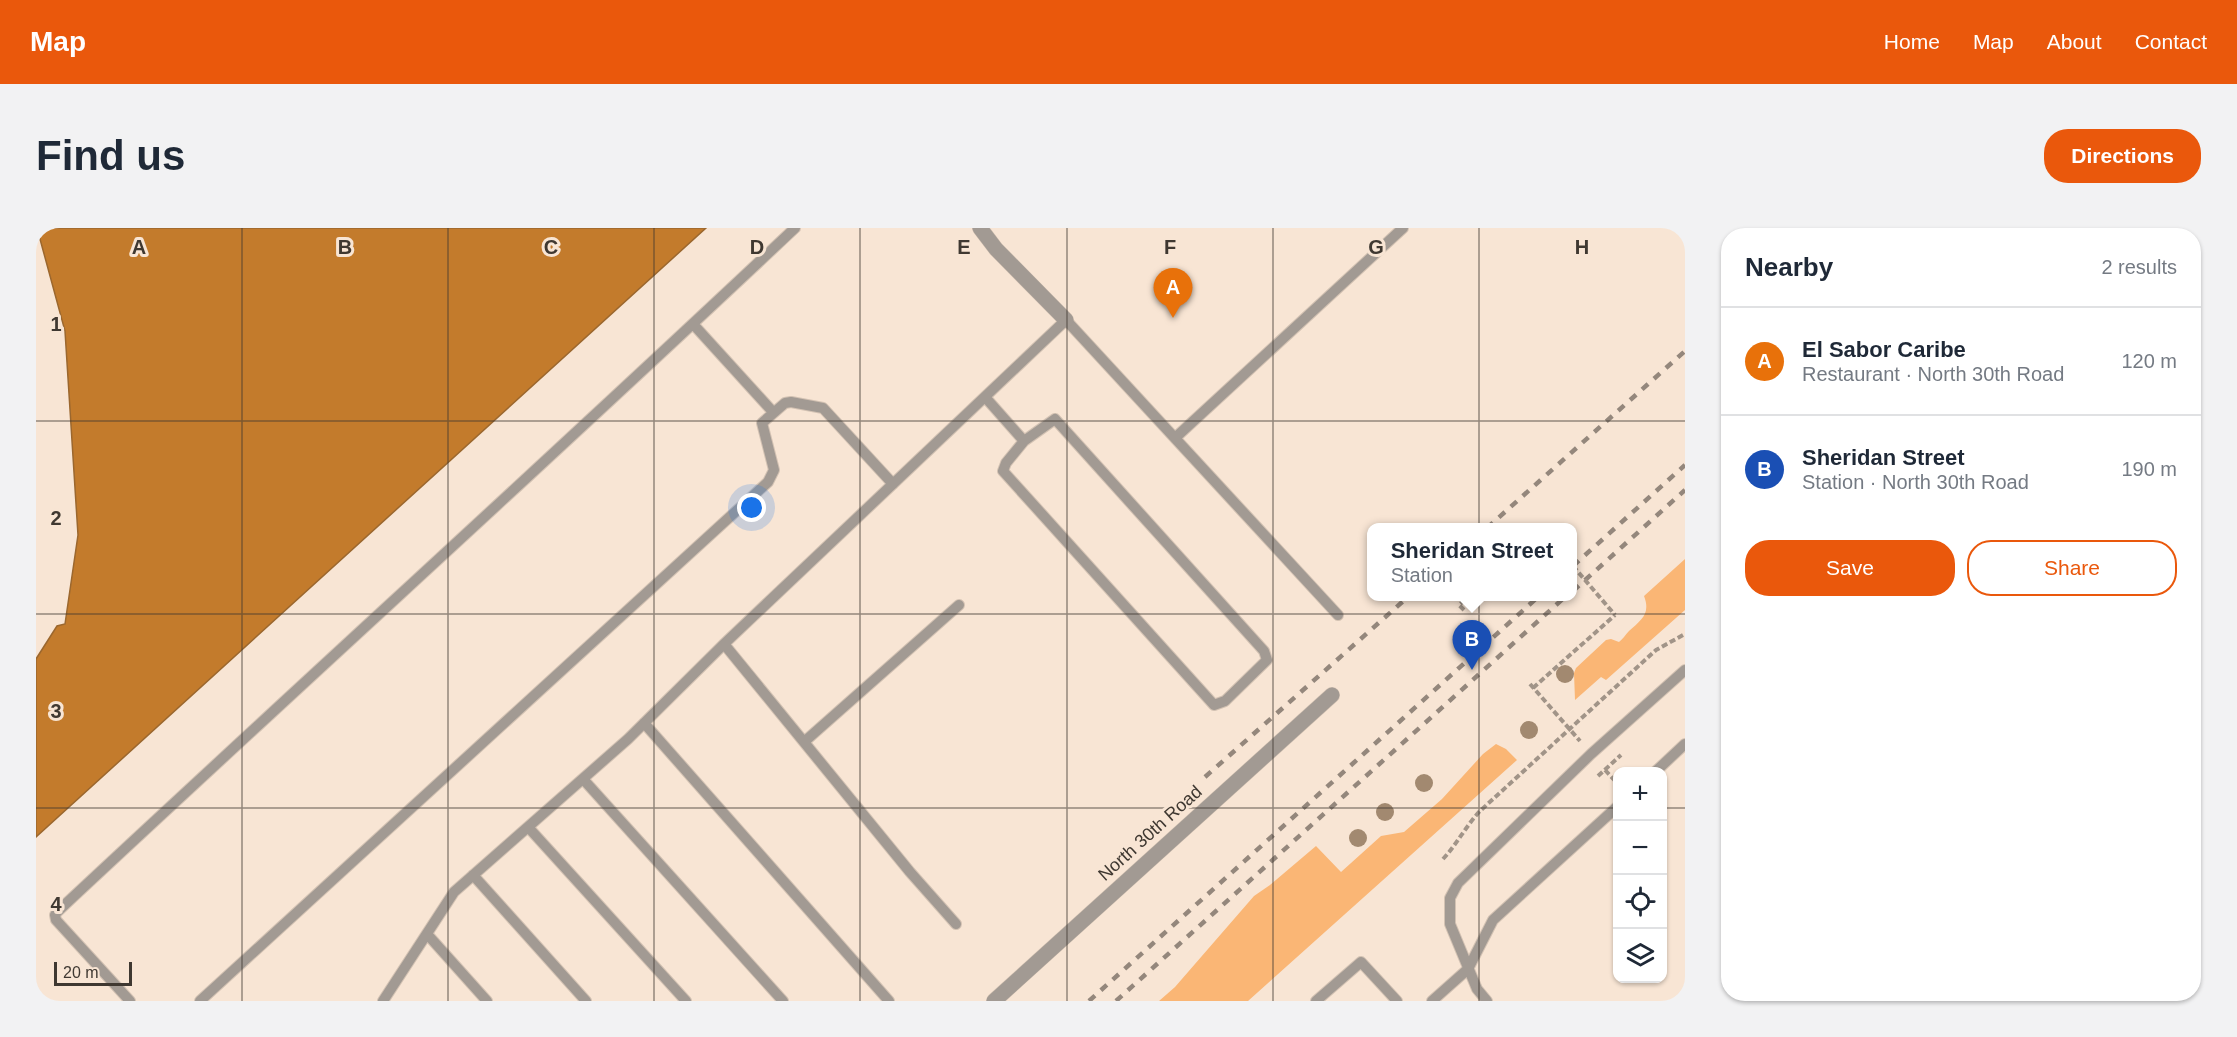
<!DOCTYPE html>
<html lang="en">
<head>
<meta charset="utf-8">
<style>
	body { margin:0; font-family:Helvetica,sans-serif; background:#f2f2f3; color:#1f2937 }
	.controls { position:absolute; right:18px; bottom:18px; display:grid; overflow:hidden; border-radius:12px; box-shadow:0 2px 4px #0004 }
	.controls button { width:54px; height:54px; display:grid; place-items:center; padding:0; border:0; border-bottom:2px solid #e0e1e3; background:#fff; color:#1f2937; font:30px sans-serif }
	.scale { position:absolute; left:18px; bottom:15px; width:78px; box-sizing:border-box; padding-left:6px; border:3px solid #3f3831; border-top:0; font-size:16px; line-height:21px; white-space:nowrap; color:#3f3831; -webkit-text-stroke:4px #f8e5d4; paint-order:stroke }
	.you { position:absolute; left:716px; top:280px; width:21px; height:21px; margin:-15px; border:4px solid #fff; border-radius:50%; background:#1a73e8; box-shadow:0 0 0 9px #1a73e833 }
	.badge { display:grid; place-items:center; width:39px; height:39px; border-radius:50%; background:#ea580c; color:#fff; font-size:20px; font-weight:700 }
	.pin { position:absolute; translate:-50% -50px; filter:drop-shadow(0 2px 3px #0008) }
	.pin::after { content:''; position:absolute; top:32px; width:21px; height:18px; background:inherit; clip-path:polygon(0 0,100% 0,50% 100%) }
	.popup { position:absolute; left:1331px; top:295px; width:210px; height:78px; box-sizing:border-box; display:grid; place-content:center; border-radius:12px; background:#fff; filter:drop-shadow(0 2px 4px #0005); font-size:20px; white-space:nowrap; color:#747a83 }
	.popup b { font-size:22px; color:#1f2937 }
	.popup::after { content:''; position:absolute; left:50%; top:100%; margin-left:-12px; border:12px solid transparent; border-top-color:#fff }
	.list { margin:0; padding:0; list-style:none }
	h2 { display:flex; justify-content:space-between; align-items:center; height:78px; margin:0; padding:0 24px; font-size:26px }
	h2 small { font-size:20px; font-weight:400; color:#747a83 }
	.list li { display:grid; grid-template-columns:39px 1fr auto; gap:18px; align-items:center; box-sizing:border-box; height:108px; padding:0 24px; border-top:2px solid #e0e1e3 }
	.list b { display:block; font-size:22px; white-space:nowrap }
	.list p { margin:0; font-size:20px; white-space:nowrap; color:#747a83 }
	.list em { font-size:20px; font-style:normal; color:#747a83 }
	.actions { display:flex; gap:12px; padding:18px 24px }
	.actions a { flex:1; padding:14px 0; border:2px solid #ea580c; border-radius:24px; text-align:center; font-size:21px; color:#ea580c }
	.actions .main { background:#ea580c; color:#fff }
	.icon { flex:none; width:33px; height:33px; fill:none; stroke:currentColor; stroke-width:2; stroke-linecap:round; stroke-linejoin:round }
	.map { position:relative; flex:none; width:1649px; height:773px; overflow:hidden; border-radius:24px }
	header { display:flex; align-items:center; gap:36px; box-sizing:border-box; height:84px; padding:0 30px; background:#ea580c; color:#fff }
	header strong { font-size:28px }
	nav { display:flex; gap:33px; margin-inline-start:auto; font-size:21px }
	.intro { display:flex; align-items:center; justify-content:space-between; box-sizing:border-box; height:144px; padding:0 36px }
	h1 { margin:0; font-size:42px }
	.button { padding:15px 27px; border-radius:24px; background:#ea580c; color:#fff; font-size:21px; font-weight:700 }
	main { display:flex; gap:36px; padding:0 36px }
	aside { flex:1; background:#fff; border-radius:24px; box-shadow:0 2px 4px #0004 }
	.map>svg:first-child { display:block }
	.green { fill:#fab675 }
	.water { fill:#c37b2c; stroke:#9b672e; stroke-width:1.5 }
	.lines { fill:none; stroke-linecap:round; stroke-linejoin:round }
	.lane-casing { stroke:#d3c2b3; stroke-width:12 }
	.street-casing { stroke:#d3c2b3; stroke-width:16 }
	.path { stroke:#a19488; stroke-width:4; stroke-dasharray:6 3; stroke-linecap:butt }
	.lane { stroke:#a29a93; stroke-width:10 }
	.street { stroke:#a29a93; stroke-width:15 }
	.rail { stroke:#94877c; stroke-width:4.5; stroke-dasharray:8 8; stroke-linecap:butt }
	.path-bridge { stroke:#a19488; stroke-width:4; stroke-dasharray:6 3; stroke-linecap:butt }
	.tree { fill:#a28970 }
	.grid { fill:none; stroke:#3f3831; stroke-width:1.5; stroke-opacity:0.55 }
	.labels { text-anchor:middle; stroke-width:6; stroke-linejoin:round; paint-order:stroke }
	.street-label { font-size:18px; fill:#3f3831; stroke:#f8e5d4 }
	.grid-label { font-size:20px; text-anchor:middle; font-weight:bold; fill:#3f3831; stroke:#f8e5d4; stroke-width:6; stroke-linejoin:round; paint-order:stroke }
</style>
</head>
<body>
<header>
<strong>Map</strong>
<nav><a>Home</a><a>Map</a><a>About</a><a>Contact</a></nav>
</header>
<div class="intro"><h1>Find us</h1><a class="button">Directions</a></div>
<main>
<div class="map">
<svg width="1649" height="773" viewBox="0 0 1649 773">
	<rect width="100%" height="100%" fill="#f8e5d4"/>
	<path class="green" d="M 1649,331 L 1649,382 L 1570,452 L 1565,449 L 1539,472 L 1538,445 L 1540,440 L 1570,412 L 1575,411 L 1583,414 C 1587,411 1589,407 1593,403 C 1605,392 1615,386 1608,368 Z
		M 1460,516 L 1470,521 L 1481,532 L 1212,773 L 1123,773 L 1139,759 L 1218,668 L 1234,657 L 1280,618 L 1305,644 L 1345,608 L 1368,604 L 1406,571 L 1447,526 Z"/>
	<path class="water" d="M 1,0 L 670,0 L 0,609 L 0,431 L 21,398 L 29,396 L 42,307 L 29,103 Z"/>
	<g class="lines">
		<g class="lane-casing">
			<path id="lane" d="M 657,96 L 737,184
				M 949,169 L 988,213 L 1019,191 L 1228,423 L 1231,432 L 1189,473 L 1178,477 L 967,243 L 970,235 L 988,213
				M 1139,210 L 1367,0
				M 688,416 L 874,644 L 920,696
				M 608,495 L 853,773
				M 768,514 L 923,377
				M 1619,544 L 1649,516
				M 547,551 L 747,773
				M 492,599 L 650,773
				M 437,647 L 550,773
				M 391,706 L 451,773
				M 94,773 L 20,692 L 19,687 L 21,684 C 266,455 515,230 759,0
				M 164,773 L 732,254 L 738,242 L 726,195 L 749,175 L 755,174 L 787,180 L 857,256
				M 347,773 L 418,664 L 592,511 L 688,416 L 1030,92 L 1302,387
				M 1280,773 L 1325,734 L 1361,773
				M 1396,773 L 1432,741 L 1457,692 L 1582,578
				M 1451,773 L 1441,761 L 1414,696 L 1414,670 L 1422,655 L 1555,526 L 1649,442"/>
		</g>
		<g class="street-casing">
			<path id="street" d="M 944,0 L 960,21 L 1030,92
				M 958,773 L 1296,467"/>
		</g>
		<path class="path" d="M 1428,382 L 1423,377 L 1433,368
			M 1494,456 L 1544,513
			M 1497,460 L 1579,387
			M 1569,542 L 1582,556
			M 1562,548 L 1585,527
			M 1407,631 C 1421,616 1430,598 1444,583 L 1620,422 L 1649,406"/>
		<use href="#lane" class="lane"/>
		<use href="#street" class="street"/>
		<path class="rail" d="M 1451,300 L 1649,123
			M 1537,338 L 1649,237
			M 1537,363 L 1649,262
			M 1169,549 L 1373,368
			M 1053,773 L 1503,368
			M 1080,773 L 1530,368"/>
		<path class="path-bridge" d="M 1537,338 L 1579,387"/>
	</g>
	<g class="tree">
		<circle cx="1529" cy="446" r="9"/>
		<circle cx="1493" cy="502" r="9"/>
		<circle cx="1388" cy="555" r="9"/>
		<circle cx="1349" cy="584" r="9"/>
		<circle cx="1322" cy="610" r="9"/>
	</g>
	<path class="grid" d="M 206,0 L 206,773M 412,0 L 412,773M 618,0 L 618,773M 824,0 L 824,773M 1031,0 L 1031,773M 1237,0 L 1237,773M 1443,0 L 1443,773M 0,193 L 1649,193M 0,386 L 1649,386M 0,580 L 1582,580M 1626,580 L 1649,580"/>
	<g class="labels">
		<g class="street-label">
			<text transform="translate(1114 605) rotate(-42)" y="6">North 30th Road</text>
		</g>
	</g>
	<g class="grid-label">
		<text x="103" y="26">A</text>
		<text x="309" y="26">B</text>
		<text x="515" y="26">C</text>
		<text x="721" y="26">D</text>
		<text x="928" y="26">E</text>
		<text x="1134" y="26">F</text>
		<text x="1340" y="26">G</text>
		<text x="1546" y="26">H</text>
		<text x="20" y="103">1</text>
		<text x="20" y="297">2</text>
		<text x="20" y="490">3</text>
		<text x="20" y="683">4</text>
	</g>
</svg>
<div class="controls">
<button>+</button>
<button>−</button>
<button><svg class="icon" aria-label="locate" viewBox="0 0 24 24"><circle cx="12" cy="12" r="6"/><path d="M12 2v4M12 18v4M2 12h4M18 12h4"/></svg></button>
<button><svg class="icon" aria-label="layers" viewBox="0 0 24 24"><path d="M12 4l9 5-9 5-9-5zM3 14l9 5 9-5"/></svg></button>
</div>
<div class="scale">20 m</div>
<div class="you"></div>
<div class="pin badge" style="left:1137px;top:90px;background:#e8710a">A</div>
<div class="pin badge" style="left:1436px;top:442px;background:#1a4fb4">B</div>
<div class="popup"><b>Sheridan Street</b>Station</div>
</div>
<aside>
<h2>Nearby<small>2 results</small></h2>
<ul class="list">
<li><span class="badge" style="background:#e8710a">A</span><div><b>El Sabor Caribe</b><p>Restaurant · North 30th Road</p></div><em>120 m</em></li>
<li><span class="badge" style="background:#1a4fb4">B</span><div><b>Sheridan Street</b><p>Station · North 30th Road</p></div><em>190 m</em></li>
</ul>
<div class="actions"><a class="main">Save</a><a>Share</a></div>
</aside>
</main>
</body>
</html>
